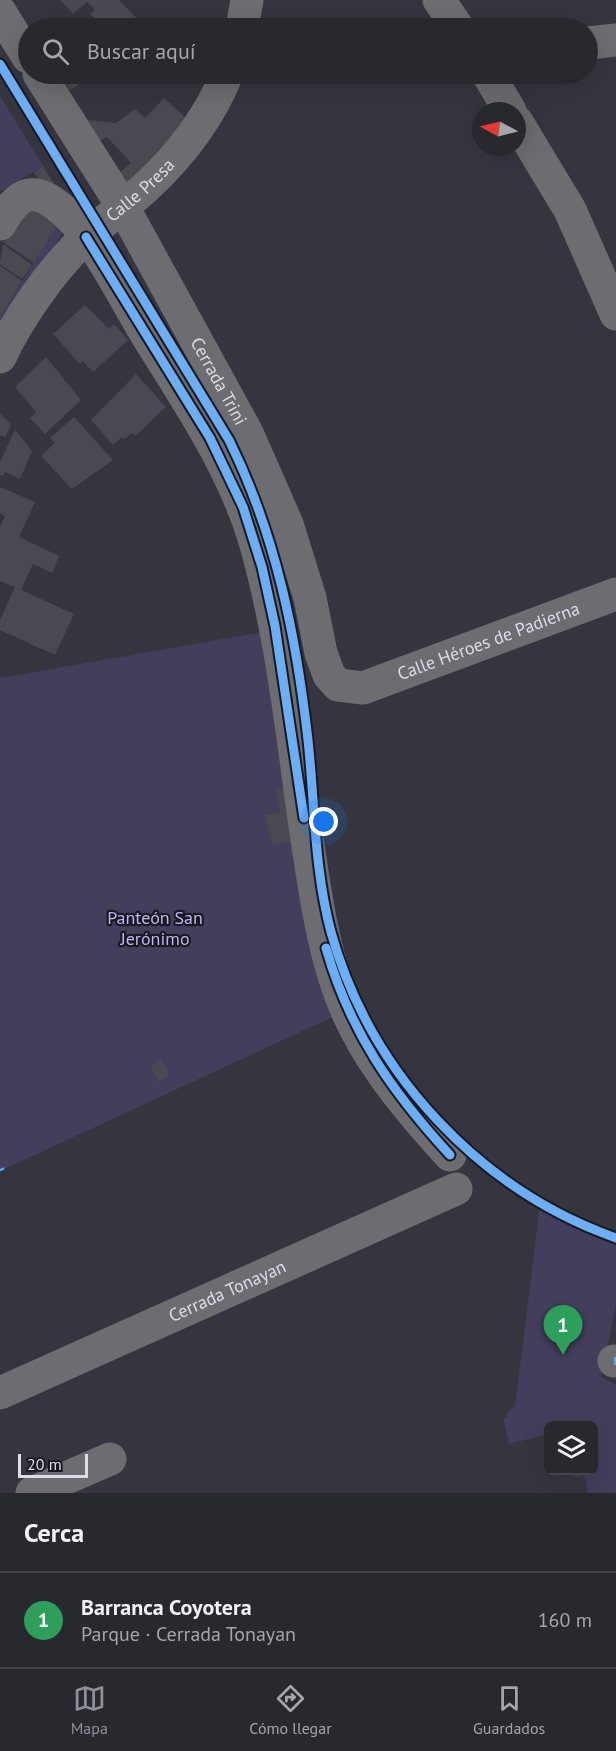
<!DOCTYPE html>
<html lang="es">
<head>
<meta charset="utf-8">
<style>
	body { margin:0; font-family:"PT Sans",sans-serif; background:#303037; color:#f1f3f6 }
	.controls { position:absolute; right:18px; bottom:18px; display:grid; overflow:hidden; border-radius:9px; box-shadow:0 6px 24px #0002 }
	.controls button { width:54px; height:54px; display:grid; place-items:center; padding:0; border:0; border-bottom:2px solid #44444b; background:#28282f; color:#f1f3f6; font:30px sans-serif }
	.compass { position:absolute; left:472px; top:102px; width:54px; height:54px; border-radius:50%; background:#28282f; box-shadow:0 6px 24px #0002; rotate:277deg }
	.scale { position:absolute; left:18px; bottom:15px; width:70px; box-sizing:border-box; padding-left:6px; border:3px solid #dddcea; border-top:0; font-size:16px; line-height:21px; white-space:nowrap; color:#dddcea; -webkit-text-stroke:4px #1a1922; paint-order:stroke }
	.you { position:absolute; left:324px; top:822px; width:21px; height:21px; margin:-15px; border:4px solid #fff; border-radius:50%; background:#1a73e8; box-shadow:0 0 0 9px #1a73e833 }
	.badge { display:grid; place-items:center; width:39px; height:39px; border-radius:50%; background:#8c9099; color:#fff; font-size:20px; font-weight:700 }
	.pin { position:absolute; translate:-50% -50px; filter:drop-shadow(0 2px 3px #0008) }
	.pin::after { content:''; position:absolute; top:32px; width:21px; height:18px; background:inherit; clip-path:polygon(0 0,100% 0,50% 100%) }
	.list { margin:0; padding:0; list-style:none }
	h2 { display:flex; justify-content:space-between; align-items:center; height:78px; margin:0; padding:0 24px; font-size:26px }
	h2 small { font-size:20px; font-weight:400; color:#a5a6aa }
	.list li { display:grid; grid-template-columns:39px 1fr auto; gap:18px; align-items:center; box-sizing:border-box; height:96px; padding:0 24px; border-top:2px solid #44444b }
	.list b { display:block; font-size:22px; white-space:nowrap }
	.list p { margin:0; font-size:20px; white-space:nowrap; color:#a5a6aa }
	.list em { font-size:20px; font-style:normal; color:#a5a6aa }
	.icon { flex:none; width:33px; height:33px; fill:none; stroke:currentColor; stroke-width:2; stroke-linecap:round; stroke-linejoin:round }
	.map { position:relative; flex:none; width:616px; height:1493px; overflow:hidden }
	.search { position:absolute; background:#28282f; box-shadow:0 6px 24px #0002; left:18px; right:18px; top:18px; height:66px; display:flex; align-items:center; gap:15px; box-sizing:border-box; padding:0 21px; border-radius:33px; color:#a5a6aa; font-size:22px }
	.sheet { height:174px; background:#28282f }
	nav { display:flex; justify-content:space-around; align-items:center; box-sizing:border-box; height:84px; border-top:2px solid #44444b; background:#28282f; font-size:16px; color:#a5a6aa }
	nav a { display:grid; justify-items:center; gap:3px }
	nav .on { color:#8c9099 }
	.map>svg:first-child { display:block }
	.green { fill:#423e5c }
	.building { fill:#4a4951 }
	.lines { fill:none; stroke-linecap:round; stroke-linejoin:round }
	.minor { stroke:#6d6c71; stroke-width:33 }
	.quiet { stroke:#4cb0f7; stroke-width:8; stroke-dasharray:15 8; stroke-linecap:butt }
	.cycleway-casing { stroke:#1a1922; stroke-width:13 }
	.cycleway { stroke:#6dadf4; stroke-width:9 }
	.labels { text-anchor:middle; stroke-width:4.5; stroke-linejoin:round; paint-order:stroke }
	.street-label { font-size:18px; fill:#dddcea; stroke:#1a1922 }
	.park-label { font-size:18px; fill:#beb6f5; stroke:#1a1922 }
</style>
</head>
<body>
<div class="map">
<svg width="616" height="1493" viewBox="0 0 616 1493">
	<rect width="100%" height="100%" fill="#36353f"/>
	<path class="green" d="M 0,96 L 43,166 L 1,191 L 0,189 Z
		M 58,224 L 65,228 L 0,341 L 0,317 Z
		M 263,632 L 337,1015 L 0,1171 L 0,678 Z
		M 540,1205 L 616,1242 L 616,1304 L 601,1377 L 616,1385 L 616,1493 L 588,1493 L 584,1475 L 576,1477 L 568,1471 L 594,1470 L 594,1426 L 548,1426 L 548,1439 L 544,1435 L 509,1444 L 503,1418 L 507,1417 L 507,1413 L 515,1406 Z"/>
	<path class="building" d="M 60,0 L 119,0 L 146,28 L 103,28 L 90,14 L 95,10 L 87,2 L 73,14 Z
		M 59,74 L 96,74 L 70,90 Z
		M 128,74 L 163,74 L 153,83 L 144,74 L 136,82 Z
		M 164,98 L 187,119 L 159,153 L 126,184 L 119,173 L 131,163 L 107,137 L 100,141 L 88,120 L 116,123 L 135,109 L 145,118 Z
		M 43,166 L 55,185 L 45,191 L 34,172 Z
		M 26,204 L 58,224 L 34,263 L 3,242 Z
		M 3,244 L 32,265 L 22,279 L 0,264 Z
		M 0,266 L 22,281 L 0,317 Z
		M 85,305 L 109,329 L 114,324 L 128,340 L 93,372 L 83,361 L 80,364 L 53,334 Z
		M 46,357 L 81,400 L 45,434 L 30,418 L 36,412 L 15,387 Z
		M 136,374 L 166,407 L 135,436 L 132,433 L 124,439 L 122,437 L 113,445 L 91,420 Z
		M 0,413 L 11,425 L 5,437 L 0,435 Z
		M 74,417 L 113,460 L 72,489 L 41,456 L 55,443 L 50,438 Z
		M 15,430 L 32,451 L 20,479 L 5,472 L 3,476 L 0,475 L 0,462 Z
		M 0,487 L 35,502 L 19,537 L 59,556 L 52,573 L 33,564 L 21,590 L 74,614 L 55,655 L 0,630 L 0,620 L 15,587 L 0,581 L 0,527 L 5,516 L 0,513 Z
		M 287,788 L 293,842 L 272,844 L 265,815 L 280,813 L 276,790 Z
		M 161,1060 L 170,1075 L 159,1082 L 150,1067 Z"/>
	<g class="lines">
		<g class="minor">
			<path d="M 439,0 L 458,28"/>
			<path d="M 0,12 L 28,57"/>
			<path d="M 242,28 L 247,0"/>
			<path d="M 588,43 L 616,40"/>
			<path id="s1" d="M 39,74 L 123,207 L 247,433 L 287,524 L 310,598 L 321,653 L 329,675 L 338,685 L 363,688 L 616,594"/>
			<path d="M 488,74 L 510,111"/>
			<path d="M 517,122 L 570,210 L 616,314"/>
			<path d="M 0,224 C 20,190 34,185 65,212 C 96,239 124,298 146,334 C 187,400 231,464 254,538 C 282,634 292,734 306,833 C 314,883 320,933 336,982 C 357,1049 404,1105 450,1155"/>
			<path id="s2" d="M 0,357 C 18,318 51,271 82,241 C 102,222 125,206 145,188 C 181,155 209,118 227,74"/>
			<path d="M 614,1361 L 616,1361"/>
			<path id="s3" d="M 0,1393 L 456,1189"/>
			<path d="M 32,1493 L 110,1459"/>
		</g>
		<path class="quiet" d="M 0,1169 L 1,1171
			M 614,1361 L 616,1361"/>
		<g class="cycleway-casing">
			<path id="cycleway" d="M 0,64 L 229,440 C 276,535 296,635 308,740 C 315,804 314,869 331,932 C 370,1073 480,1190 616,1238
				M 86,237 L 210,438 L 243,507 L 262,567 L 275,626 L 304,818
				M 326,948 C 350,1032 392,1092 450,1155"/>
		</g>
		<use href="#cycleway" class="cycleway"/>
	</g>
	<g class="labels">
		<g class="street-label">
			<text dy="6" stroke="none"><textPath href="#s2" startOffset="220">Calle Presa</textPath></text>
			<text dy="6" stroke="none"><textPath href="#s1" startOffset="356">Cerrada Trini</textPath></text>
			<text dy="6" stroke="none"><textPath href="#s1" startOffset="844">Calle Héroes de Padierna</textPath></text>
			<text dy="6" stroke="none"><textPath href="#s3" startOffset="249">Cerrada Tonayan</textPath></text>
		</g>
		<g class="park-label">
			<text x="155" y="924">Panteón San<tspan x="155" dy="21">Jerónimo</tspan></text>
		</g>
	</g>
</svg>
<div class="controls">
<button><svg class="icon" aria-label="layers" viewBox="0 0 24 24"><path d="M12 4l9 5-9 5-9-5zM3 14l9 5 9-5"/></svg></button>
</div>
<svg class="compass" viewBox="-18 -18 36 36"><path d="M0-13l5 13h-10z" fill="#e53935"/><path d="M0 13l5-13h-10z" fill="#a5a6aa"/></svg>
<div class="scale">20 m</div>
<div class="you"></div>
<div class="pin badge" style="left:563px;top:1355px;background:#2e9e5b">1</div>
<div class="search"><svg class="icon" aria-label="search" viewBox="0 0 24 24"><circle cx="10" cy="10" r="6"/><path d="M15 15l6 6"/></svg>Buscar aquí</div>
</div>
<section class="sheet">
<h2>Cerca<small></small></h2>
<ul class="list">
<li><span class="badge" style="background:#2e9e5b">1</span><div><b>Barranca Coyotera</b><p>Parque · Cerrada Tonayan</p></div><em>160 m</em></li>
</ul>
</section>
<nav>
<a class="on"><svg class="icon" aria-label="map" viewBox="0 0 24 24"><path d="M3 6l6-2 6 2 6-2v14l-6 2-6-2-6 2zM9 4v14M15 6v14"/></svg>Mapa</a>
<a><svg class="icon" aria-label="directions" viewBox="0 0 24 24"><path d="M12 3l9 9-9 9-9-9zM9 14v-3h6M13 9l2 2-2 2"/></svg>Cómo llegar</a>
<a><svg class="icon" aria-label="saved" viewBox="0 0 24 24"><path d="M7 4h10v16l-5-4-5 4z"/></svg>Guardados</a>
</nav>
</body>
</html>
